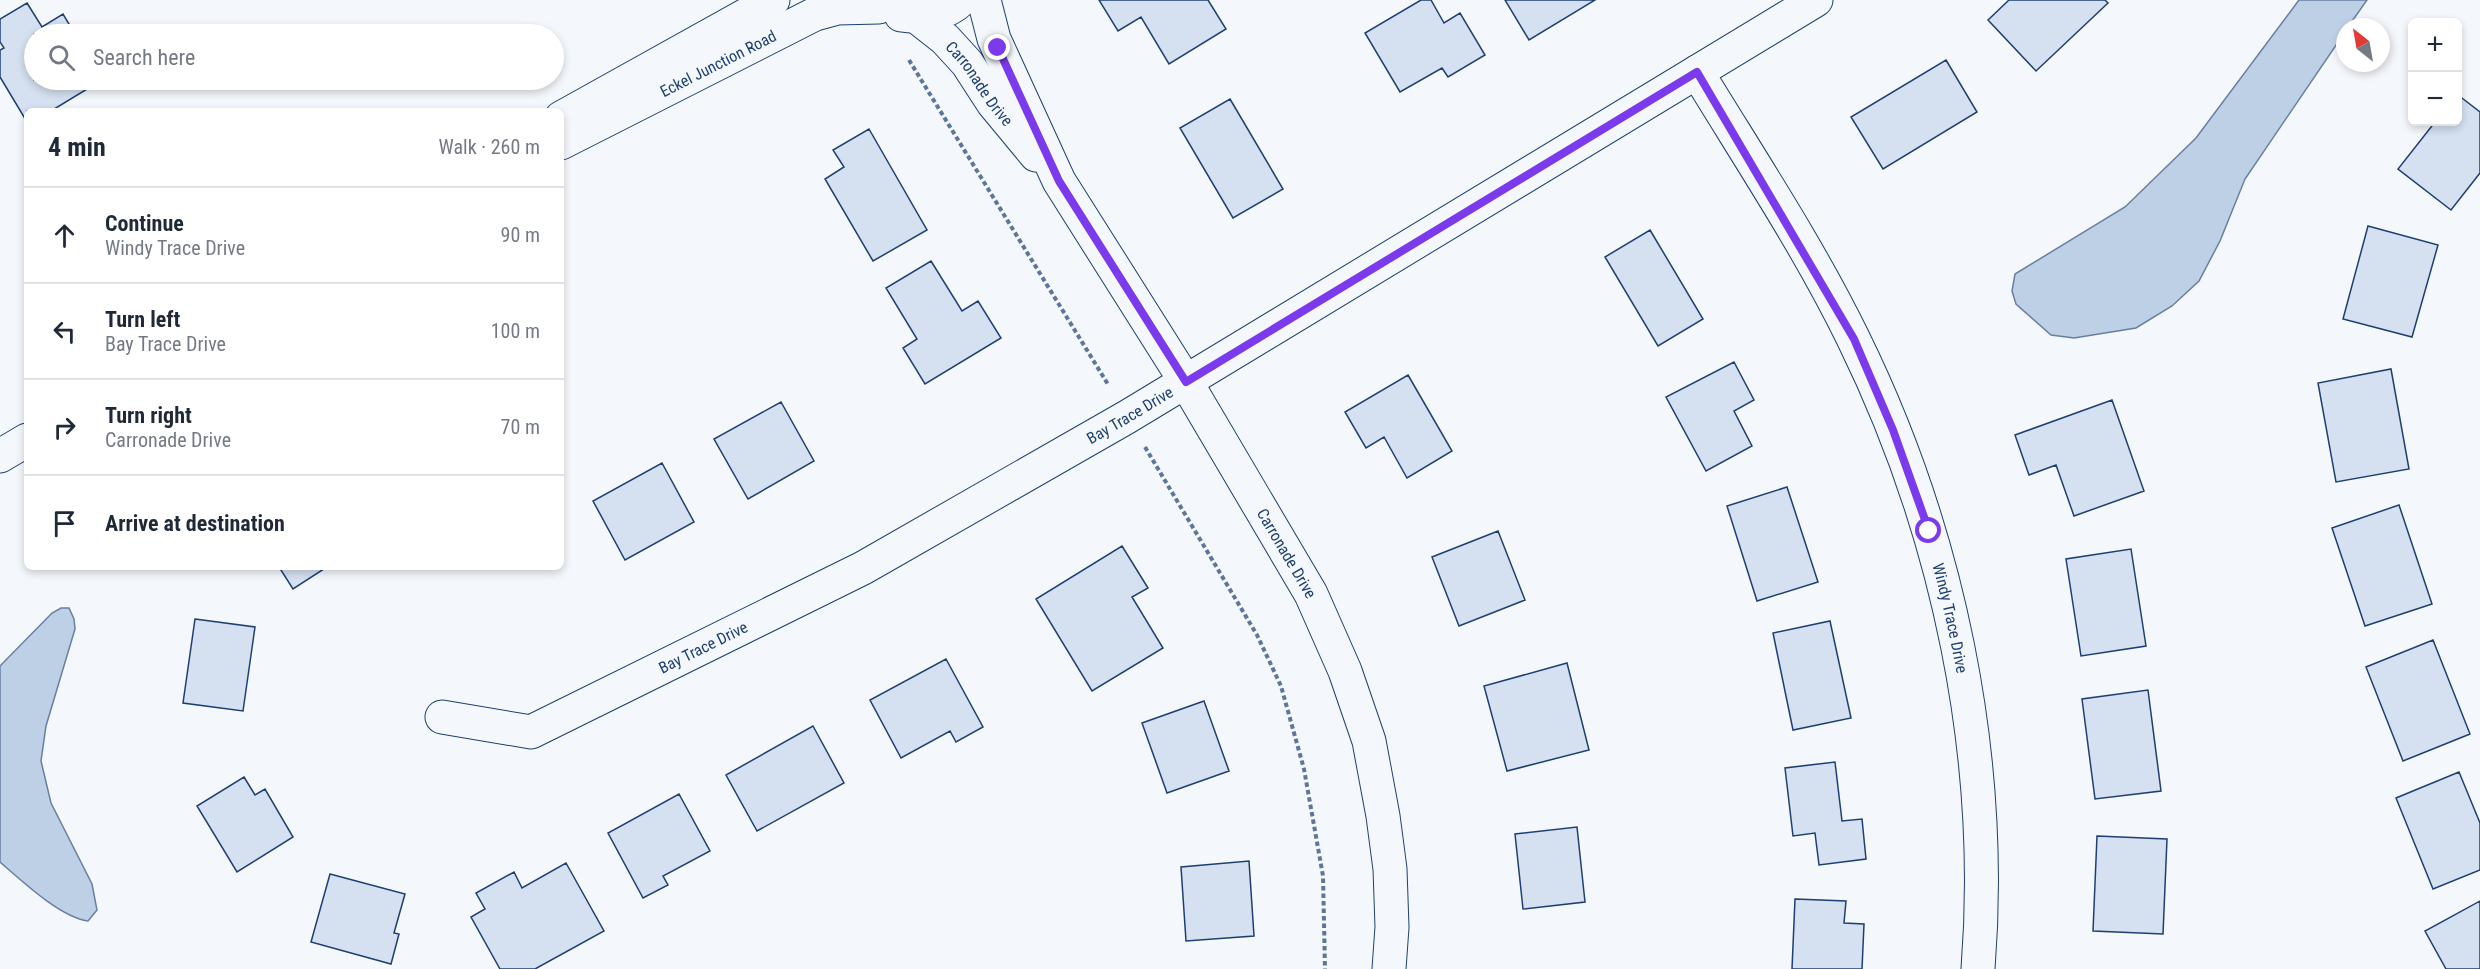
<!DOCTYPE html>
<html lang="en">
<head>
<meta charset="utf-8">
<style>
	body { margin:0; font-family:"Roboto Condensed",sans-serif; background:#f6f6f7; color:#1f2937 }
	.controls { position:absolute; right:18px; top:18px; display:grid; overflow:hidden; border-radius:9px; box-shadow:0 3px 9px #0003 }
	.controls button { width:54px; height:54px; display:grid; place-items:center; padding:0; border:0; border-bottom:2px solid #e0e1e3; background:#fff; color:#1f2937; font:30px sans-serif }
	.compass { position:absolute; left:2336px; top:18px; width:54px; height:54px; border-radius:50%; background:#fff; box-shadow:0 3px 9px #0003; rotate:329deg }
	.stop { position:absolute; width:18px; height:18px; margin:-14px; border:4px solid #7c3aed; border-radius:50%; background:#fff }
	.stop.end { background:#7c3aed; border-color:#fff; box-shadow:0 2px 6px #0008 }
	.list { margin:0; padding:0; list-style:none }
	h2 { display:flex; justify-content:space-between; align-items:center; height:78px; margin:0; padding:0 24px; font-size:26px }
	h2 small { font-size:20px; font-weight:400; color:#747a83 }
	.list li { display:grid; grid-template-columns:39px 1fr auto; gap:18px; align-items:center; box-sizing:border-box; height:96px; padding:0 24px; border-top:2px solid #e0e1e3 }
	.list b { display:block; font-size:22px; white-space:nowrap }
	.list p { margin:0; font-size:20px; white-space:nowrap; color:#747a83 }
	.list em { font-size:20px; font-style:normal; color:#747a83 }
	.icon { flex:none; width:33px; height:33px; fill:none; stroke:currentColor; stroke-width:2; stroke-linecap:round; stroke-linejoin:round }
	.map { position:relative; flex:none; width:2480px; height:969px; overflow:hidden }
	.search { position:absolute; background:#fff; box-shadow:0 3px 9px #0003; left:24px; top:24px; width:540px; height:66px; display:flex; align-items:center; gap:15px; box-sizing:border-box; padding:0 21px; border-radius:33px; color:#747a83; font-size:22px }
	.panel { position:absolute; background:#fff; box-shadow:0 3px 9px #0003; left:24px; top:108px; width:540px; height:462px; border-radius:9px }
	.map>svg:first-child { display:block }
	.water { fill:#bed0e5; stroke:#687fa3; stroke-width:1.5 }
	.building { fill:#d5e0f0; stroke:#1d3f73; stroke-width:1.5 }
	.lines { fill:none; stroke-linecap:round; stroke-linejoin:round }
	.street-casing { stroke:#1d3f73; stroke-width:35 }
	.path { stroke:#5e769c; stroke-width:4; stroke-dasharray:4.5 3; stroke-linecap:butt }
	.street { stroke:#f4f7fb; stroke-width:33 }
	.route { stroke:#7c3aed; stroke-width:8 }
	.labels { text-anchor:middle; stroke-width:4.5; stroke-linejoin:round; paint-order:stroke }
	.street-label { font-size:16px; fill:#1d3f73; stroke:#f4f7fb }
</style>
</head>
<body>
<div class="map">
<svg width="2480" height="969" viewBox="0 0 2480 969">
	<rect width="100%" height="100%" fill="#f4f7fb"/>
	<path class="water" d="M 2299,0 L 2367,0 L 2348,27 L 2345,27 L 2345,32 L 2245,179 L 2220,241 L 2199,281 L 2172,306 L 2136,328 L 2074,338 L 2051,335 L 2016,304 L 2012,291 L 2015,274 L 2125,207 L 2196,138 Z
		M 61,608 L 69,608 L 74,619 L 75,629 L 46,726 L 41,761 L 51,803 L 92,884 L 97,910 L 88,921 C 60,917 22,881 0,862 L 0,666 L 52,613 Z"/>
	<path class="building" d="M 1099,0 L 1208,0 L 1226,29 L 1169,64 L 1141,17 L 1118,31 Z
		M 1421,0 L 1431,0 L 1444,23 L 1460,13 L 1485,55 L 1448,77 L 1442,68 L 1400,92 L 1365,33 Z
		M 1505,0 L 1595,0 L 1529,40 Z
		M 2009,0 L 2105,0 L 2108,3 L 2036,71 L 1988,20 Z
		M 27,3 L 42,27 L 63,14 L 75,34 L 34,34 L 34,80 L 102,80 L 51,111 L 27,111 L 27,122 L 0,77 L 0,50 L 4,48 L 0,42 L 0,19 Z
		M 1946,60 L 1977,112 L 1883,169 L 1851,117 Z
		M 2458,95 L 2480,112 L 2480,173 L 2451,210 L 2398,169 L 2435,122 L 2458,122 Z
		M 1230,99 L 1283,189 L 1233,218 L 1180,128 Z
		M 869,129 L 927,230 L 873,261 L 825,179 L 844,167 L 833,150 Z
		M 2368,226 L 2438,245 L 2412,337 L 2343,319 Z
		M 1650,230 L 1703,319 L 1658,346 L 1605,257 Z
		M 931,261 L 962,311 L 978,301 L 1001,338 L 925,384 L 903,348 L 917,339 L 886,288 Z
		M 1734,362 L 1754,400 L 1734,411 L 1752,446 L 1706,471 L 1666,397 Z
		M 2391,369 L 2409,469 L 2336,482 L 2318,383 Z
		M 1408,375 L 1452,451 L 1407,478 L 1384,437 L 1366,448 L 1345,412 Z
		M 2112,400 L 2144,491 L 2074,516 L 2056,465 L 2029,475 L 2015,435 Z
		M 781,402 L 814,461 L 748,499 L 714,439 Z
		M 662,463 L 694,522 L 625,560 L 593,501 Z
		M 1787,487 L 1818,582 L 1757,601 L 1727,506 Z
		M 2399,505 L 2432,604 L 2365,626 L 2332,528 Z
		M 1498,531 L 1525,600 L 1459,626 L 1432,557 Z
		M 1122,546 L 1148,588 L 1132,597 L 1163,648 L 1092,691 L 1036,599 Z
		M 2131,549 L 2146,646 L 2081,656 L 2066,559 Z
		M 279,567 L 327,567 L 293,589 Z
		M 195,619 L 255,627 L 243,711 L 183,703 Z
		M 1830,621 L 1851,718 L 1793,730 L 1773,633 Z
		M 2433,640 L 2470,734 L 2403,761 L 2366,667 Z
		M 946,659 L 983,727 L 956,742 L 950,731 L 901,758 L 870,700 Z
		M 1567,663 L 1589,750 L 1507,771 L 1484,686 Z
		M 2148,690 L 2161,791 L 2095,799 L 2082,699 Z
		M 1204,701 L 1229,771 L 1167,793 L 1142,723 Z
		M 813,726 L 844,783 L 757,831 L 726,775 Z
		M 1835,762 L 1842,821 L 1862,819 L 1866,859 L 1819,865 L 1815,833 L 1793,836 L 1785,768 Z
		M 2459,772 L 2480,823 L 2480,870 L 2433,889 L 2396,798 Z
		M 244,777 L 255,795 L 265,789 L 293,837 L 237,872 L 197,806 Z
		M 679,794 L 710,851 L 663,876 L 668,885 L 643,898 L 608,833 Z
		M 1577,827 L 1585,902 L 1523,909 L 1515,834 Z
		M 2097,836 L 2167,839 L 2163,934 L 2093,931 Z
		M 1249,861 L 1254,936 L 1186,941 L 1181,867 Z
		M 566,863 L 604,931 L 535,969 L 500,969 L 471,917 L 485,909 L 476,893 L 514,872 L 522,888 Z
		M 330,874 L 405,894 L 394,933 L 399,934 L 391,964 L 311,942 Z
		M 1795,899 L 1846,901 L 1844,923 L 1864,924 L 1862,969 L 1792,969 Z
		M 2480,901 L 2480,969 L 2446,969 L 2425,931 Z"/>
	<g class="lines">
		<g class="street-casing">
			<g id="street">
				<path id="s1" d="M 984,0 L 994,39 L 1059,181 L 1186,382 L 1311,594 L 1345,671 L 1369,741 L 1383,816 L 1390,869 L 1392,927 L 1389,969"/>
				<path d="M 901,15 C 922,18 946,15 961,0"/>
				<path id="s2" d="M 917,17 L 945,39 L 967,63 L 993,103 L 1036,155"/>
				<path id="s3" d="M 1697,72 C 1750,159 1808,246 1853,338 C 1948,531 1995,755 1978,969"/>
				<path d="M 561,118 L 773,0"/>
				<path id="s4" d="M 561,143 L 815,14 L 837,8 L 879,7"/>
				<path d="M 0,456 L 27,440"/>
				<path id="s5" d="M 442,717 L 531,732 L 863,568 L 1127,417 L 1816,0"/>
			</g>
		</g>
		<path class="path" d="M 909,60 L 1109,386
			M 1145,447 L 1257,635 L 1281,686 L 1304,769 L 1323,876 L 1325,969"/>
		<use href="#street" class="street"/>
	</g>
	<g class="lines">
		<path class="route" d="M 998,48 L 1059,181 L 1186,382 L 1697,72 L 1854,339 L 1893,430 L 1929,531"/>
	</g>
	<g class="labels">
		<g class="street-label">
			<text dy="6" stroke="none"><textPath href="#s4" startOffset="176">Eckel Junction Road</textPath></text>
			<text dy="6" stroke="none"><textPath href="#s2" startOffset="92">Carronade Drive</textPath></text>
			<text dy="6" stroke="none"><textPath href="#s5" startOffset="768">Bay Trace Drive</textPath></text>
			<text dy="6" stroke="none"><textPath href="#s1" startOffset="633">Carronade Drive</textPath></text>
			<text dy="6" stroke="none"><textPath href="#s3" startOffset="606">Windy Trace Drive</textPath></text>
			<text dy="6" stroke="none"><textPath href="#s5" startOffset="282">Bay Trace Drive</textPath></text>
		</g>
	</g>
</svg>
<div class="controls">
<button>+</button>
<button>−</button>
</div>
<svg class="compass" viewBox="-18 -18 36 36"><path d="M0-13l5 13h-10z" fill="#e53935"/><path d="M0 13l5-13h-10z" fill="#747a83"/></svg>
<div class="stop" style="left:1929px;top:531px"></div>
<div class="stop end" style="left:998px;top:48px"></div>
<div class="search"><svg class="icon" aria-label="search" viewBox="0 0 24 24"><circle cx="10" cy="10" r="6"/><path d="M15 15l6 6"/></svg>Search here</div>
<section class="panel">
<h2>4 min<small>Walk · 260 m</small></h2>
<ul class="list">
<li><svg class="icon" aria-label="ahead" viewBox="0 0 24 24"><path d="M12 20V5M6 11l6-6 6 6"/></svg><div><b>Continue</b><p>Windy Trace Drive</p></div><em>90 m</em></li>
<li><svg class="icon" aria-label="left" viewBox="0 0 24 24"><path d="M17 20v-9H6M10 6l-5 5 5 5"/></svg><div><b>Turn left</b><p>Bay Trace Drive</p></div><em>100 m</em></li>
<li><svg class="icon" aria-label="right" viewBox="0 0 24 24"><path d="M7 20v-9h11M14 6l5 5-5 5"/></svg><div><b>Turn right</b><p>Carronade Drive</p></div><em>70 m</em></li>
<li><svg class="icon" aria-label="arrive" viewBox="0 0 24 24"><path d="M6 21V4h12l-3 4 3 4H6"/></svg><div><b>Arrive at destination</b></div></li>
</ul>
</section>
</div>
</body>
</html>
